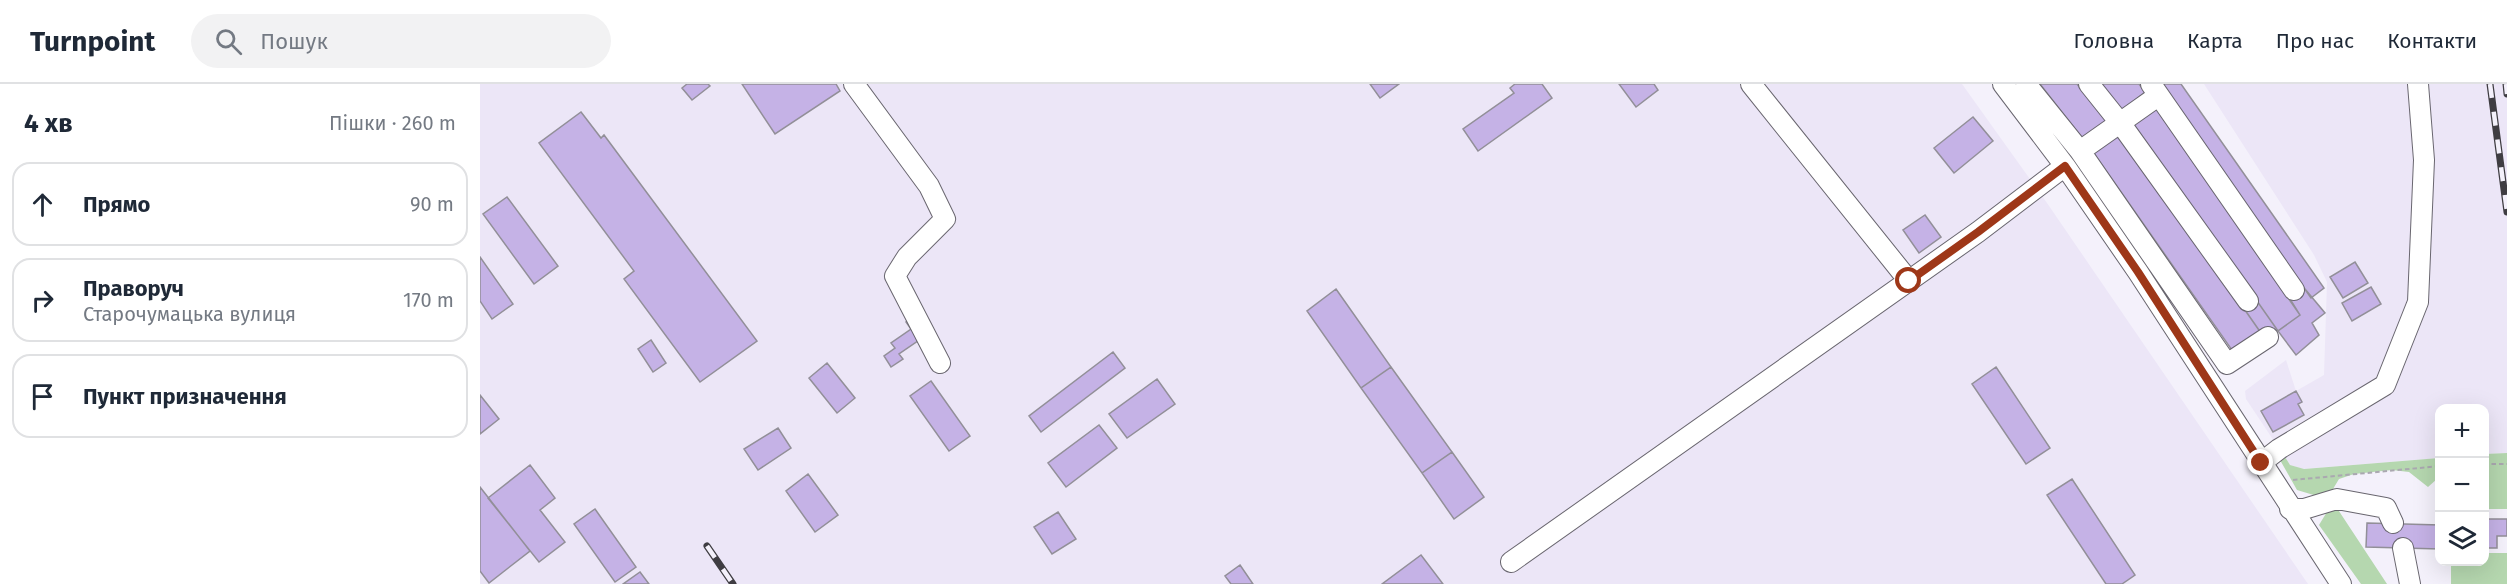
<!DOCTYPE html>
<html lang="uk">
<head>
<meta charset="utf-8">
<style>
	body { margin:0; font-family:"Fira Sans",sans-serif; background:#f2f2f3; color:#1f2937 }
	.controls { position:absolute; right:18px; bottom:18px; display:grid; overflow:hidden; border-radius:12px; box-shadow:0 6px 24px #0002 }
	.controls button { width:54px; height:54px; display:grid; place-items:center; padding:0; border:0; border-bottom:2px solid #e0e1e3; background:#fff; color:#1f2937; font:30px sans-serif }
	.stop { position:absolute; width:18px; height:18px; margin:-14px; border:4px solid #9e3718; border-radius:50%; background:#fff }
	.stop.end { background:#9e3718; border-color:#fff; box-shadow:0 2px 6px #0008 }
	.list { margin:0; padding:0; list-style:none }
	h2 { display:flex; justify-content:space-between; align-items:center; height:78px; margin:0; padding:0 24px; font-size:26px }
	h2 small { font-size:20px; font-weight:400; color:#747a83 }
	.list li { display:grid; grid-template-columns:39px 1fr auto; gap:18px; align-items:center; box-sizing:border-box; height:84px; margin:0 12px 12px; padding:0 12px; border:2px solid #e0e1e3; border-radius:18px }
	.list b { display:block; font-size:22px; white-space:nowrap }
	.list p { margin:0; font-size:20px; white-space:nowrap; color:#747a83 }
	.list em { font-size:20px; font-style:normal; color:#747a83 }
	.icon { flex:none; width:33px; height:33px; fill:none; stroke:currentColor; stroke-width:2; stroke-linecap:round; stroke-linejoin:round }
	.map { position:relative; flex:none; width:2027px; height:500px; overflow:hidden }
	header { display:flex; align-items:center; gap:36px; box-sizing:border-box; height:84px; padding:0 30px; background:#fff; border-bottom:2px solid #e0e1e3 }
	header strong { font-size:28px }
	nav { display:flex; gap:33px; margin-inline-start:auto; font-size:21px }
	.search { width:420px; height:54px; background:#f2f2f3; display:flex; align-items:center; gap:15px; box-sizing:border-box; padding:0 21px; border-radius:33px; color:#747a83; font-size:22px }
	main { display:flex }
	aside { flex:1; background:#fff }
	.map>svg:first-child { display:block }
	.built { fill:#ece6f7 }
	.green { fill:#b5d7af }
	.building { fill:#c5b2e6; stroke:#928f98; stroke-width:1.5 }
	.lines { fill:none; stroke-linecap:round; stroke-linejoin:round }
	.minor-casing { stroke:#69666f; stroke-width:22 }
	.path { stroke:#aaa8b0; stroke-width:2; stroke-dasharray:4.5 3; stroke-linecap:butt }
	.minor { stroke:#fff; stroke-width:20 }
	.rail-casing { stroke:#3f3d42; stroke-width:7 }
	.rail { stroke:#f4f1fb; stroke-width:4.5; stroke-dasharray:14; stroke-linecap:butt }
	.route { stroke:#9e3718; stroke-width:8 }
</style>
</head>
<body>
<header>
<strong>Turnpoint</strong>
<div class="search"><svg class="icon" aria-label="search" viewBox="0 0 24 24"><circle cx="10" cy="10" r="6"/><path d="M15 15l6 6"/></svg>Пошук</div>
<nav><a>Головна</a><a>Карта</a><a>Про нас</a><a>Контакти</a></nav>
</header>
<main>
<aside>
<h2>4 хв<small>Пішки · 260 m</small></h2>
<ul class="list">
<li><svg class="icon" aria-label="ahead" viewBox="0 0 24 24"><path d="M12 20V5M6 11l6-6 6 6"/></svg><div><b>Прямо</b></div><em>90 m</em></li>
<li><svg class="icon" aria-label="right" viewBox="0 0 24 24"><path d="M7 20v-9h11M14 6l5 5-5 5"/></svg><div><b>Праворуч</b><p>Старочумацька вулиця</p></div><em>170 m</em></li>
<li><svg class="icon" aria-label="arrive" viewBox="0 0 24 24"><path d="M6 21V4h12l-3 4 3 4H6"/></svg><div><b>Пункт призначення</b></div></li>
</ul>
</aside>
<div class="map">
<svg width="2027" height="500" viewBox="0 0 2027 500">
	<rect width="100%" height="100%" fill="#f4f1fb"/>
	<path class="built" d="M 0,0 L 1482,0 L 1567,119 L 1828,500 L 0,500 Z
		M 1724,0 L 2027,0 L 2027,369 L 2005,370 L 2004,324 L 1960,324 L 1959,374 L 1823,385 L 1810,381 L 1766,315 L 1765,307 L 1806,276 L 1816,307 L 1844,291 L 1847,198 L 1834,171 Z"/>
	<path class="green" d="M 2027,369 L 2027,425 L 2005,425 L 2005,370 Z
		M 1805,373 L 1810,381 L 1824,385 L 1959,374 L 1959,397 L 1957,395 L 1948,403 L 1929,388 L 1912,386 L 1874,390 L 1859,395 L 1847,415 L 1817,406 L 1800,376 Z
		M 1853,418 L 1907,500 L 1881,500 L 1839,441 Z
		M 2005,469 L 2027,469 L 2027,500 L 1971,500 L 1971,478 L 2004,478 Z"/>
	<path class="building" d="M 207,0 L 228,0 L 230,2 L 212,16 L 202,4 Z
		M 262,0 L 356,0 L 360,7 L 295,50 Z
		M 890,0 L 919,0 L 900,14 Z
		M 1035,0 L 1062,0 L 1072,14 L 998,67 L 983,45 L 1034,9 L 1030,4 Z
		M 1139,0 L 1174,0 L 1178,6 L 1156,23 Z
		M 1560,0 L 1597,0 L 1629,41 L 1606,59 Z
		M 1620,0 L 1659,0 L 1665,8 L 1641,27 Z
		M 1681,0 L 1701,0 L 1844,204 L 1831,214 Z
		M 1676,24 L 1820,231 L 1798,247 L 1653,40 Z
		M 101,28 L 121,54 L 124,51 L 277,257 L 220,298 L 144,195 L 154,187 L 59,59 Z
		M 1493,33 L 1513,57 L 1474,89 L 1454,64 Z
		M 1641,49 L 1781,249 L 1754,269 L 1613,68 Z
		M 27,113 L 78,182 L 54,200 L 3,130 Z
		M 1445,131 L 1461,153 L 1439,169 L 1423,146 Z
		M 0,173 L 33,220 L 12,235 L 0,217 Z
		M 1875,178 L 1888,199 L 1863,214 L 1850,193 Z
		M 1891,203 L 1901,220 L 1872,237 L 1862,219 Z
		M 856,205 L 911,283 L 881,304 L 827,227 Z
		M 1825,205 L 1845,229 L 1832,239 L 1839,251 L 1816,271 L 1798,247 L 1820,231 L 1810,215 Z
		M 1777,217 L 1798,247 L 1781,249 L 1765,226 Z
		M 432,234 L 445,252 L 419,270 L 423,275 L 411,283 L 404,272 L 415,264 L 411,259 L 431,245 L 426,238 Z
		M 171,256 L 186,279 L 173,288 L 158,265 Z
		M 633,268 L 645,284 L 561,348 L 549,332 Z
		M 347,279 L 375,314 L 357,329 L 329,294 Z
		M 911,283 L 972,368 L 942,389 L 881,304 Z
		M 1516,283 L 1570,364 L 1546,380 L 1492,300 Z
		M 677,295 L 695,320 L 647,354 L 629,330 Z
		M 451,297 L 490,352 L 469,367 L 430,312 Z
		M 1816,307 L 1822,318 L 1818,320 L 1824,331 L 1793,348 L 1781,327 Z
		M 0,311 L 19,335 L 0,350 Z
		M 619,341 L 637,364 L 586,403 L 568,379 Z
		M 298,344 L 311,364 L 278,386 L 264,365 Z
		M 972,368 L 1004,413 L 974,435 L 942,389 Z
		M 50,381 L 75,414 L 60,426 L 85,458 L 59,478 L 8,414 Z
		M 328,390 L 358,431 L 335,448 L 306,407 Z
		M 1592,395 L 1655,491 L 1642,500 L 1626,500 L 1567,411 Z
		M 0,403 L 50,467 L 9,499 L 0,487 Z
		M 115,425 L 156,483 L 135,498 L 94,440 Z
		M 578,428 L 596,455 L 572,470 L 554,443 Z
		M 2004,435 L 2027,435 L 2027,452 L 2017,452 L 2017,464 L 2004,464 Z
		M 1887,439 L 1960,441 L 1960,465 L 1886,463 Z
		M 941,471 L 963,500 L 902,500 Z
		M 760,481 L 773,500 L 751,500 L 745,492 Z
		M 160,488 L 169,500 L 143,500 Z"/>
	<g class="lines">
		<g class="minor-casing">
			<path id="minor" d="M 374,0 L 449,102 L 465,135 L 427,173 L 415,192 L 460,279
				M 1271,0 L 1429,197
				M 1523,0 L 1585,82 L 1658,188 L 1861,500
				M 1546,0 L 1600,67 L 1747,280 L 1788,253
				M 1609,0 L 1641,40 L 1768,217
				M 1671,0 L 1814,206
				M 1600,67 L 1678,12
				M 1781,379 L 1799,365 L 1905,301 L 1938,218 L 1944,76 L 1938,0
				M 1810,425 L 1824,425 L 1857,415 L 1906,424 L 1913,439
				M 1923,464 L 1930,500
				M 1031,478 L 1498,148 L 1585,82"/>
		</g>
		<path class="path" d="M 2004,380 L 2027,380
			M 1813,396 L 1960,382"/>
		<use href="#minor" class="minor"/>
		<g class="rail-casing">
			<path id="rail" d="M 2010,0 L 2027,128
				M 2026,0 L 2027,10
				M 227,462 L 253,500"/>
		</g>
		<use href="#rail" class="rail"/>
	</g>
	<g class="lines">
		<path class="route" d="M 1429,197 L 1498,148 L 1585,82 L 1658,188 L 1781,379"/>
	</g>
</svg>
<div class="controls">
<button>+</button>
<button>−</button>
<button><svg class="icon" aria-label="layers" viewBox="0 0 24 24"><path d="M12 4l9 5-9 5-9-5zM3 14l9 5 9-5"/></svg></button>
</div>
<div class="stop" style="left:1429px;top:197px"></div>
<div class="stop end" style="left:1781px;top:379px"></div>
</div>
</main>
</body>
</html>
